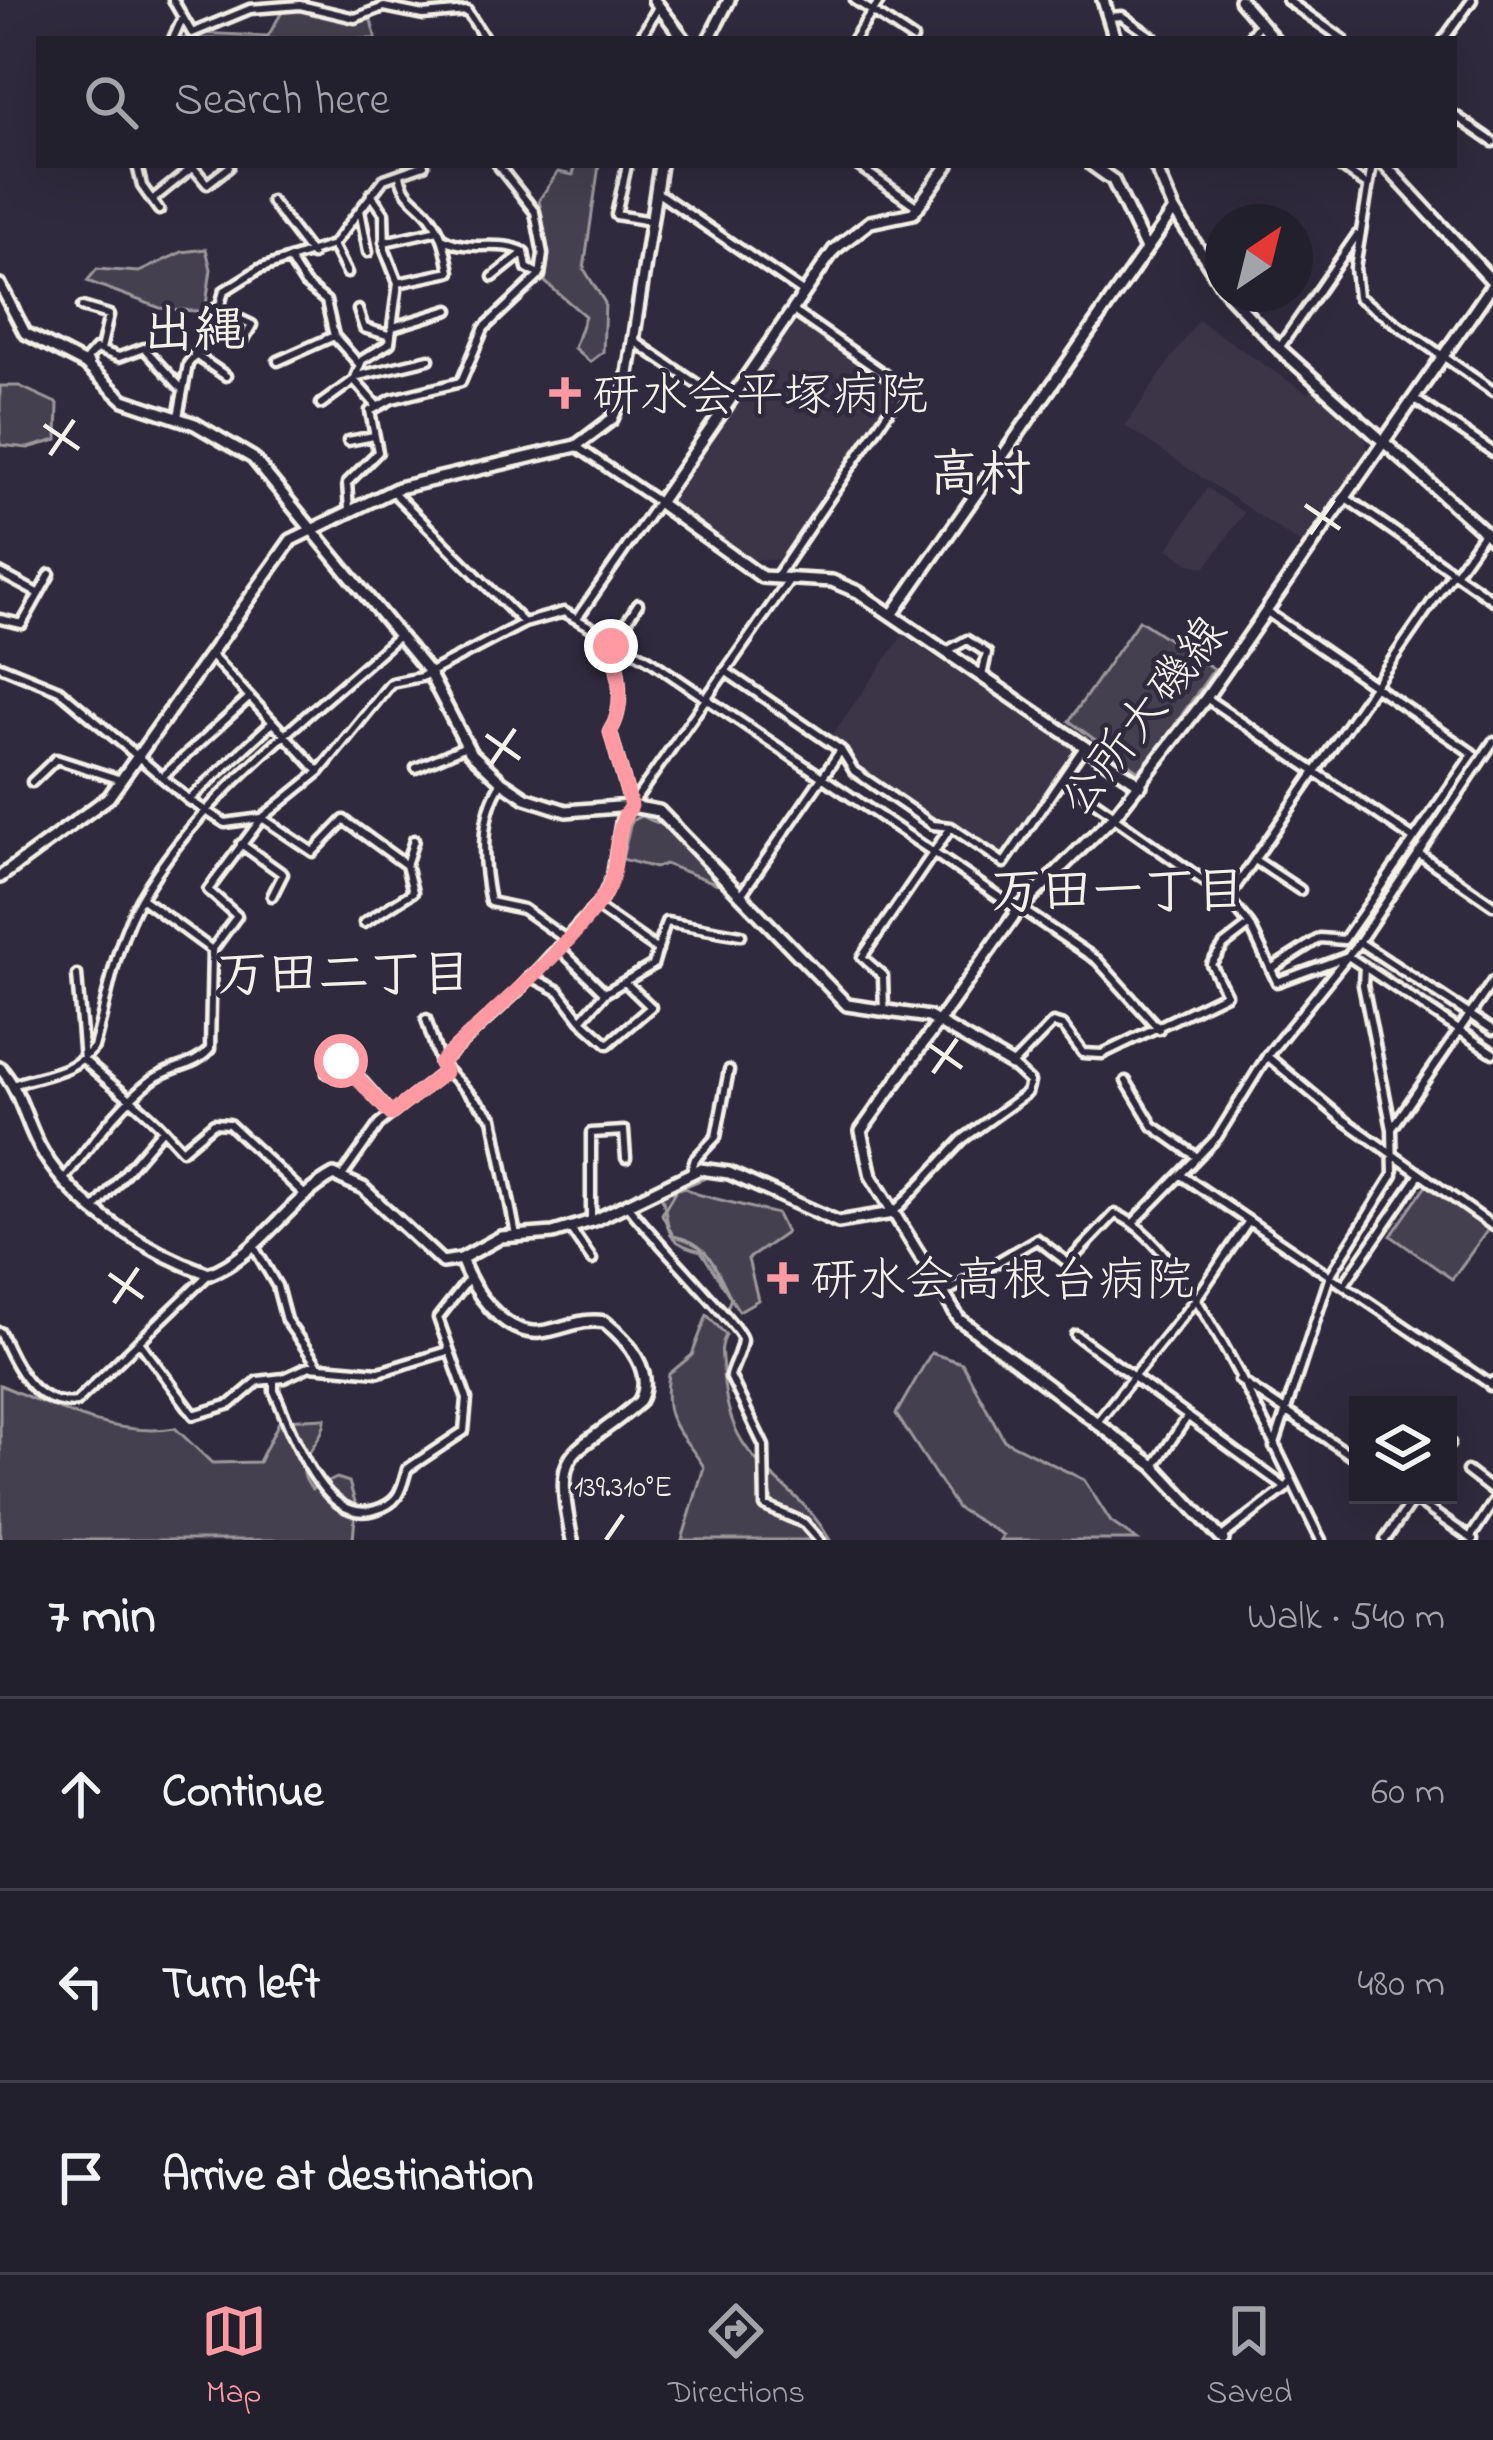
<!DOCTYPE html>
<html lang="en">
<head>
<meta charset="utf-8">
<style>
	body { margin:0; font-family:"Indie Flower","Klee One",sans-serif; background:#2b2836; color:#f1f3f6 }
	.controls { position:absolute; right:36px; bottom:36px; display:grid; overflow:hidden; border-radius:0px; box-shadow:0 12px 48px #0002 }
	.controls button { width:108px; height:108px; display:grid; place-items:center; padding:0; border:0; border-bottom:3px solid #403e4a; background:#23202e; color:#f1f3f6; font:60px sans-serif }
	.compass { position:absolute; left:1205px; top:204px; width:108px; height:108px; border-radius:50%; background:#23202e; box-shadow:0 12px 48px #0002; rotate:35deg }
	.stop { position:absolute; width:36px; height:36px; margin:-27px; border:9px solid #ff9aa2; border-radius:50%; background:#fff }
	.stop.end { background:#ff9aa2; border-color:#fff; box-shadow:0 3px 12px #0008 }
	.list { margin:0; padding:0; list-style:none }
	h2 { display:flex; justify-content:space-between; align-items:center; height:156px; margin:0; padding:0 48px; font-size:51px }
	h2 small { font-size:39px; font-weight:400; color:#a3a3aa }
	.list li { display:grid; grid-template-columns:78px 1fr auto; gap:36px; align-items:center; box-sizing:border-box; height:192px; padding:0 48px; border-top:3px solid #403e4a }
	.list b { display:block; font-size:45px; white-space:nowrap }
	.list em { font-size:39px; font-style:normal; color:#a3a3aa }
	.icon { flex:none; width:66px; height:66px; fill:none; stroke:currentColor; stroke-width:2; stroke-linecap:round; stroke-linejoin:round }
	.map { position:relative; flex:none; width:1493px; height:1540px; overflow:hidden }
	.search { position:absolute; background:#23202e; box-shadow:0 12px 48px #0002; left:36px; right:36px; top:36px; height:132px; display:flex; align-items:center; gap:30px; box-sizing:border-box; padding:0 42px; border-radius:0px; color:#a3a3aa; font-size:45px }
	.sheet { height:732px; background:#23202e }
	nav { display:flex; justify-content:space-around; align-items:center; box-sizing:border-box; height:168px; border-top:3px solid #403e4a; background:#23202e; font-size:33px; color:#a3a3aa }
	nav a { display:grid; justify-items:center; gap:6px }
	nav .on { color:#ff9aa2 }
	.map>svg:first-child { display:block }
	.built { fill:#3b3647 }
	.green { fill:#454050; stroke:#9c989c; stroke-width:3 }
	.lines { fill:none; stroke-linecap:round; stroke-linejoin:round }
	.stream { stroke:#a19ea0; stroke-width:3 }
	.street-casing { stroke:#f4f1e8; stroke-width:15 }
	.secondary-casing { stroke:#f4f1e8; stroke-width:18 }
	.street { stroke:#2f2a3d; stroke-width:6 }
	.secondary { stroke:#2f2a3d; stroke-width:9 }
	.route { stroke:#ff9aa2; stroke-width:15 }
	.ticks { fill:none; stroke:#f4f1e8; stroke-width:4.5 }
	.poi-dot { fill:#ff9aa2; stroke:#2f2a3d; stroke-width:4.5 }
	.labels { text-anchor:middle; stroke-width:9; stroke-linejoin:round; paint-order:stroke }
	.poi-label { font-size:48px; fill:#f4f1e8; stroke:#2f2a3d; text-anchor:start }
	.street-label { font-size:48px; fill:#f4f1e8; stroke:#2f2a3d }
	.neighbourhood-label { font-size:51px; font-weight:bold; fill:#f4f1e8; stroke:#2f2a3d }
	.ticks-label { font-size:30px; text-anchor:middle; fill:#f4f1e8; stroke:#2f2a3d; stroke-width:9; stroke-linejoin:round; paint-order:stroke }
</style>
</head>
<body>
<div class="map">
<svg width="1493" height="1540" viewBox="0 0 1493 1540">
	<rect width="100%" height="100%" fill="#2f2a3d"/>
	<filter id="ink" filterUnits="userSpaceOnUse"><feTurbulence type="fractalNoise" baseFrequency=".00833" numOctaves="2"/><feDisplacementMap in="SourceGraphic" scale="24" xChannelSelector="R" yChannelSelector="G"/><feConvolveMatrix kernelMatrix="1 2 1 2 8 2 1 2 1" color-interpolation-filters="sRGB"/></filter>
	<g filter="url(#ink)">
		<path class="built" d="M 796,317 L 899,391 L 784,560 L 744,559 L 668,499 Z
			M 1198,320 L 1308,394 L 1312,389 L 1366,438 L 1367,449 L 1303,545 L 1125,426 Z
			M 1207,488 L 1244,513 L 1206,567 L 1191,565 L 1168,549 Z
			M 903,635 L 1077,752 L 1005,856 L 949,823 L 934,822 L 857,770 L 847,751 L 829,739 Z"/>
		<path class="green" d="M 285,7 L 345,20 L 371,20 L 376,39 L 182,39 L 194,33 L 268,36 Z
			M 575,165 L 599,165 L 584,269 L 605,303 L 603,352 L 590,362 L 574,348 L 585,316 L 545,282 L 549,256 L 539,200 L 558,172 L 573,175 Z
			M 206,249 L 211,269 L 205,312 L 160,308 L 87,281 L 97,269 L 139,272 L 182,252 Z
			M 0,386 L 19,386 L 58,404 L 57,440 L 28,448 L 0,445 Z
			M 1139,620 L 1214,669 L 1141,773 L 1069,721 Z
			M 641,816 L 668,827 L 718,884 L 665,864 L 655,868 L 622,859 L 631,821 Z
			M 675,1183 L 697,1194 L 777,1214 L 786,1233 L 748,1259 L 758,1300 L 739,1311 L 701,1251 C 659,1241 673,1228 661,1195 Z
			M 1428,1183 L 1490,1227 L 1452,1279 L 1391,1236 Z
			M 707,1315 L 726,1335 C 719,1348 722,1355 723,1370 C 728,1473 789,1469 830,1540 L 682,1540 L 704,1467 C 680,1429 661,1424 669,1374 L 692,1355 Z
			M 931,1353 L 962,1363 L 1004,1440 L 1084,1480 L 1111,1522 L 1137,1540 L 1000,1540 L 1003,1535 L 957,1508 L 896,1414 Z
			M 0,1385 C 53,1407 116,1438 175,1428 L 212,1463 L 259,1462 L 280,1420 L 325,1418 C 326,1442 287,1461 312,1489 L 337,1478 L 349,1482 L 356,1505 L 353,1540 L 0,1540 Z"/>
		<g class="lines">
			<path class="stream" d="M 1360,956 L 1493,1045
				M 705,1178 L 676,1190 L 662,1214 L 673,1236 C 711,1243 714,1267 731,1298 L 726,1311"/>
			<g class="street-casing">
				<path id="street" d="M 173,0 L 192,33 L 250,9 L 300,5 L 355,18 L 384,7 L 423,15 L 467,11 L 485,39
					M 855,0 L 913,39
					M 1287,0 L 1343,39
					M 1109,17 L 1122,16 L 1155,39
					M 173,39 L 181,21
					M 640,39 L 658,7
					M 854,39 L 880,0
					M 1248,39 L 1260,23
					M 1444,39 L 1472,0
					M 1454,115 L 1493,142
					M 137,165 L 142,186 L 159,210
					M 627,165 L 616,215 L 651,221
					M 857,165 L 919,208
					M 1338,165 L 1367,185
					M 1372,165 L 1355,268 L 1358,297 L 1493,391
					M 655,191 L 804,293
					M 371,194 L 384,213 L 385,250 L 398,283 L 390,343 L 362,360 L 354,380 L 376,405
					M 152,200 L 193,167 L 207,184 L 229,167
					M 271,201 L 312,255
					M 360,210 L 368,252
					M 444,239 C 471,253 501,239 524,252 L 527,268 L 540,275
					M 384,242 L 438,230
					M 333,245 L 347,273
					M 291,262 L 305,284 L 326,301 L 334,336 L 359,364
					M 493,277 L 523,253
					M 398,283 L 450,272 C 446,250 443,233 429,215 C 416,199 404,197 400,175
					M 82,307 L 109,315 L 101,349
					M 216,308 L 252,325 L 244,339
					M 358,310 L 364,328 L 391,336
					M 393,327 L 449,310
					M 634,341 L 726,404
					M 1279,348 L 1357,235
					M 194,354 L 226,376
					M 278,361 L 334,336
					M 90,364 L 87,359 L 96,349 L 119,357 L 144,348 L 183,390
					M 358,376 L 429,359
					M 1413,398 L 1493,452
					M 321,404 L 354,380
					M 178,417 L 188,364 L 211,336 L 224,291 L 259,269 L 333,245 L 384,179 L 424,165
					M 348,441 L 374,436
					M 576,446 L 657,501
					M 391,490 L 524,623
					M 1346,498 L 1493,600
					M 349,509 L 347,483 L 378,452 L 370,411 L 392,399 L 461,382 L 484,328 L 540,275 L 543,254 L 535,212 L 498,165
					M 0,573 L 39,594
					M 1455,574 L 1484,533
					M 777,576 L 904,388 L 792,310
					M 1267,612 L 1472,753
					M 578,617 L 658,502
					M 0,619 L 22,624 L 50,574
					M 945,652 L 967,640 L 987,653 L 982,676
					M 211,655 L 319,772
					M 0,666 L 59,690 L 189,800 L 225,823 L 262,818 L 319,772 L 391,683 L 421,677 L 524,623 L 564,612 L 648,659 L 1018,910
					M 725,671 L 841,750 L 854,771 L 933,825 L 951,827 L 1004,863 L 1084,747
					M 1206,698 L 1414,839
					M 416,768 L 466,746
					M 162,777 L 250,697
					M 1062,779 L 1113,814
					M 32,782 L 56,759 L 121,780
					M 502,782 C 479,815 482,864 490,902 L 523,909 L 564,938
					M 189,800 L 273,722
					M 631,806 L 610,731 C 625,710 620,670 611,646 L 638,604
					M 1113,817 L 1228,898 L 1453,572
					M 241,844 L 283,874 L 272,896
					M 1418,853 L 1493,905
					M 1255,860 L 1300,890
					M 406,865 L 414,840
					M 741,895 L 841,750
					M 141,898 L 212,950
					M 1228,898 L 1250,925 L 1277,982 L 1348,956 L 1493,1053
					M 595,906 L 658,950
					M 1020,908 L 1097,960 L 1159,1029
					M 1359,942 L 1493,1030
					M 558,947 L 605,993
					M 1271,969 L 1320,938 L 1344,940 L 1473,754
					M 77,975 L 84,1060 C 110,1085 138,1102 163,1129 L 96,1207
					M 530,976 L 559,991 L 581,1020 L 605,993 L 653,965 L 666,922 L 741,935
					M 884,1012 L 883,976 L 862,957 L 951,827
					M 426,1019 L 440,1063
					M 582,1021 L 608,1044 L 651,1007 L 625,982
					M 1267,1056 L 1340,1117 L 1493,1226
					M 327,1073 L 346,1063 L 391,1114
					M 1126,1081 L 1153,1126 L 1197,1157
					M 13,1085 C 42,1074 73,1074 94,1047 C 108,998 115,942 141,898 C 203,791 310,717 399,635
					M 1393,1127 L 1493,981
					M 163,1129 L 182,1150 L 214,1123 L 229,1124 L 305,1195
					M 691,1172 L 695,1159 L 716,1137 L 729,1070
					M 343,1175 L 379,1124 L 444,1072
					M 1181,1175 L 1491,1385
					M 64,1179 C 91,1145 118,1106 152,1080 C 171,1066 195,1067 210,1049 L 212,950 L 237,916 L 208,890 L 262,818 L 313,852 L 344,820 L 406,865 L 413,892 L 364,923
					M 628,1206 C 643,1228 743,1329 742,1340 C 741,1352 733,1365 730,1376 L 764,1446 L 765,1506 L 804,1523 L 819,1540
					M 894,1212 L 963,1139 L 1027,1093 L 1030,1082 L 1012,1065 L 1053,1023 L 1063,1026 L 1083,1053 L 1102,1054 L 1226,994 L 1211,964 L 1224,945 L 1250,925
					M 1135,1221 L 1217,1137 L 1267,1056 L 1359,942 L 1493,742
					M 591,1222 L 591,1133 L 624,1131 L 626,1158
					M 570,1228 L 592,1260
					M 516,1235 L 493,1118 L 440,1063 L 519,990 L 602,899 L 612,876 L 621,820 L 790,579
					M 254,1247 L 277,1286 L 286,1320 L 317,1364
					M 1344,1285 L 1420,1174
					M 943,1294 L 1037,1239 L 1068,1263 L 1115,1214 C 1188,1239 1282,1466 1321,1540
					M 0,1332 C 15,1365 34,1408 76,1402 L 209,1274
					M 1076,1335 L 1286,1488 L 1290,1483
					M 140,1343 L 194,1415 L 231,1404 L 258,1381 L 284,1378 L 310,1366 L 379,1372 L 448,1351
					M 274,1380 L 274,1391 C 291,1429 322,1526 375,1510 C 399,1503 401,1491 407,1469 L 464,1431 L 467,1399 L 438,1318 L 468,1280
					M 1239,1380 L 1358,1460
					M 1097,1422 L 1196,1299 L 1249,1221
					M 1448,1446 L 1450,1443
					M 1274,1447 L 1330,1276 L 1393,1175 L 1392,1129 L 1363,985 L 1364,966
					M 1154,1466 L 1188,1416
					M 1467,1471 L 1493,1491
					M 1408,1495 L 1473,1540
					M 1222,1537 L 1286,1488
					M 1470,1538 L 1493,1503
					M 1385,1540 L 1416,1495"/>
			</g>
			<g class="secondary-casing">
				<path id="secondary" d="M 654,0 L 684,39
					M 1103,0 L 1115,39
					M 1240,0 L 1274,39
					M 709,39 L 729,0
					M 948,165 L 913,213 L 870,222 L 834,250 L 659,503 L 762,577 L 832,581 L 858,592 L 1141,785
					M 1092,165 L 1113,180 L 1145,247
					M 1155,165 L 1174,210 L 1223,287
					M 1385,165 L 1493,282
					M 0,285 L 25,333 L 85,364 L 124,400 L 195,424 L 253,458 L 428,671 L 470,752 L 502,782 L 526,798 L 566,811 L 631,806 L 659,811 L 847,1005 L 929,1017 L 1012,1065
					M 1228,294 L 1279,348 L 1493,540
					M 892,615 L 1174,210
					M 0,877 L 109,797 L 291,540 L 398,488 L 576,446 L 612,419 L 626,387 L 660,165
					M 0,1068 C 22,1092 26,1126 43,1153 C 78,1210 148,1252 209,1274 C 261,1254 286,1201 334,1175 L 363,1188 L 442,1262 L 461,1259 L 501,1237 L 553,1233 L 595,1220 L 700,1169 L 729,1173 L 838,1222 L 893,1213
					M 461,1259 C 472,1289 502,1335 540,1332 C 563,1330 581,1317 605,1322 C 628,1340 656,1374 639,1402 C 573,1460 551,1439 572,1540
					M 1491,1385 L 1493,1383
					M 1223,1540 L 1154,1466 L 959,1319 L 871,1176 L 861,1131 L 1018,910 L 1115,815 L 1206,698 L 1493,284"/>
			</g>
			<use href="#street" class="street"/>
			<use href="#secondary" class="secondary"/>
		</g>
	</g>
	<g class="lines" filter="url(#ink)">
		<path class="route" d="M 341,1061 L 391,1114 L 445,1072 L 440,1064 L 445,1058 C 495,1009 566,952 604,895 C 622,868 611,833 631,806 L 610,731 C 625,710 620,670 611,646"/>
	</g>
	<path class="ticks" d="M 44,425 L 79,449M 50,455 L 74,420M 1305,505 L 1340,529M 1310,534 L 1334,500M 486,735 L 520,759M 491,764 L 515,729M 928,1044 L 962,1068M 933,1073 L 957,1039M 109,1274 L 143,1298M 114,1303 L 138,1268M 606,1540 L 623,1515"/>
	<g class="poi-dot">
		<path d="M559 375h12v12h12v12h-12v12h-12v-12h-12v-12h12z"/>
		<path d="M777 1260h12v12h12v12h-12v12h-12v-12h-12v-12h12z"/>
	</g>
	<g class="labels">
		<g class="poi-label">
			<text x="592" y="410">研水会平塚病院</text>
			<text x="810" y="1295">研水会高根台病院</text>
		</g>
		<g class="street-label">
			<text transform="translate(1141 715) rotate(-52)" y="17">公所大磯線</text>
		</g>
		<g class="neighbourhood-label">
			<text x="194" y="346">出縄</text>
			<text x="980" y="490">高村</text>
			<text x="1118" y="907">万田一丁目</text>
			<text x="344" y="990">万田二丁目</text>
		</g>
	</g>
	<g class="ticks-label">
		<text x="623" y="1496">139.310°E</text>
	</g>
</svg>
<div class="controls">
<button><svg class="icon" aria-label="layers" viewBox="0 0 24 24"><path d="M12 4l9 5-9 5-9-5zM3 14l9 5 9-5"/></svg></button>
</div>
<svg class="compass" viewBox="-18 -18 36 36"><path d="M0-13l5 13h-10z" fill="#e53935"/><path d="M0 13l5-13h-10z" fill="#a3a3aa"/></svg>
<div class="stop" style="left:341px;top:1061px"></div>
<div class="stop end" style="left:611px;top:646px"></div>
<div class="search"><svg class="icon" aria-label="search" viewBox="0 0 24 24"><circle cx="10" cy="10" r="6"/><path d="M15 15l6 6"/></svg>Search here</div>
</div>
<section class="sheet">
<h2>7 min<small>Walk · 540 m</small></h2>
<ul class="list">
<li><svg class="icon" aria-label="ahead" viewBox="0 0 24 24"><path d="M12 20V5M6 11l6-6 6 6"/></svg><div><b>Continue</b></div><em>60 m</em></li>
<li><svg class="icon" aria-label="left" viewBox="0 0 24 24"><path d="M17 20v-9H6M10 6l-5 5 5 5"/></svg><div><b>Turn left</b></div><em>480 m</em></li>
<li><svg class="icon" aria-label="arrive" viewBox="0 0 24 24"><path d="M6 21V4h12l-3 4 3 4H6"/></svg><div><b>Arrive at destination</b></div></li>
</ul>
</section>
<nav>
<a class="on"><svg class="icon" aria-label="map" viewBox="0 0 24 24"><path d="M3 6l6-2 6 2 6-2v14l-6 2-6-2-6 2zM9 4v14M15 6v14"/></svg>Map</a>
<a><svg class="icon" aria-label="directions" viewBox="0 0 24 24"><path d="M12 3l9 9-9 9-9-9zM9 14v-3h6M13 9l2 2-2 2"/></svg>Directions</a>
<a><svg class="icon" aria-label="saved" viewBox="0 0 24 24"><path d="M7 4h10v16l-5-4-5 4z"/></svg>Saved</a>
</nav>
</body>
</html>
